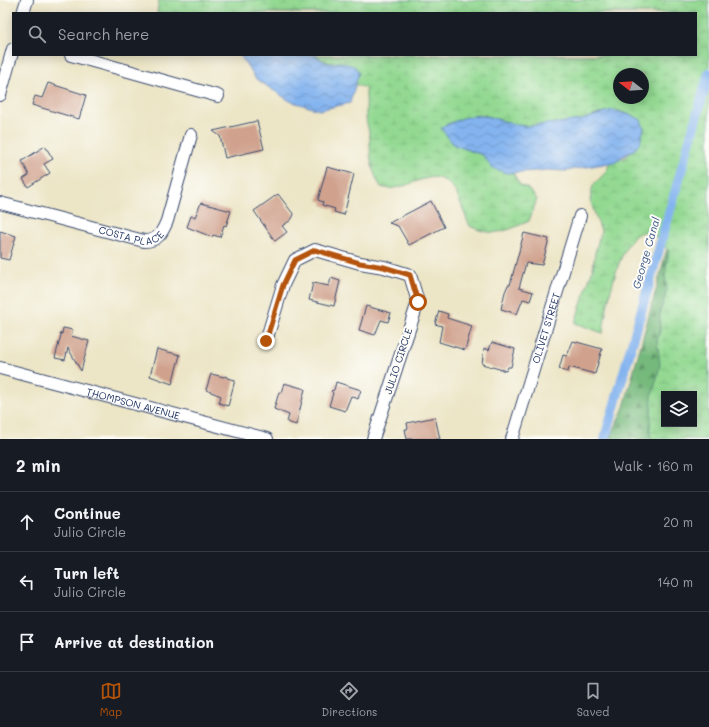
<!DOCTYPE html>
<html lang="en">
<head>
<meta charset="utf-8">
<style>
	body { margin:0; font-family:Mali,sans-serif; background:#242831; color:#f1f3f6 }
	.controls { position:absolute; right:12px; bottom:12px; display:grid; overflow:hidden; border-radius:0px; box-shadow:0 2px 10px #0003 }
	.controls button { width:36px; height:36px; display:grid; place-items:center; padding:0; border:0; border-bottom:1px solid #363941; background:#171b24; color:#f1f3f6; font:20px sans-serif }
	.compass { position:absolute; left:613px; top:68px; width:36px; height:36px; border-radius:50%; background:#171b24; box-shadow:0 2px 10px #0003; rotate:287deg }
	.stop { position:absolute; width:12px; height:12px; margin:-9px; border:3px solid #b45309; border-radius:50%; background:#fff }
	.stop.end { background:#b45309; border-color:#fff; box-shadow:0 1px 4px #0008 }
	.list { margin:0; padding:0; list-style:none }
	h2 { display:flex; justify-content:space-between; align-items:center; height:52px; margin:0; padding:0 16px; font-size:17px }
	h2 small { font-size:13px; font-weight:400; color:#9ea1a6 }
	.list li { display:grid; grid-template-columns:26px 1fr auto; gap:12px; align-items:center; box-sizing:border-box; height:60px; padding:0 16px; border-top:1px solid #363941 }
	.list b { display:block; font-size:15px; white-space:nowrap }
	.list p { margin:0; font-size:13px; white-space:nowrap; color:#9ea1a6 }
	.list em { font-size:13px; font-style:normal; color:#9ea1a6 }
	.icon { flex:none; width:22px; height:22px; fill:none; stroke:currentColor; stroke-width:2; stroke-linecap:round; stroke-linejoin:round }
	.map { position:relative; flex:none; width:709px; height:439px; overflow:hidden }
	.search { position:absolute; background:#171b24; box-shadow:0 2px 10px #0003; left:12px; right:12px; top:12px; height:44px; display:flex; align-items:center; gap:10px; box-sizing:border-box; padding:0 14px; border-radius:0px; color:#9ea1a6; font-size:15px }
	.sheet { height:232px; background:#171b24 }
	nav { display:flex; justify-content:space-around; align-items:center; box-sizing:border-box; height:56px; border-top:1px solid #363941; background:#171b24; font-size:11px; color:#9ea1a6 }
	nav a { display:grid; justify-items:center; gap:2px }
	nav .on { color:#b45309 }
	.map>svg:first-child { display:block }
	.forest { fill:url(#forest-firs); stroke:#48746d }
	.wetland { fill:url(#wetland-marsh); stroke:#578478; fill-rule:evenodd }
	.water { fill:url(#water-waves); stroke:#5072a6 }
	.lines { fill:none; stroke-linecap:round; stroke-linejoin:round }
	.canal { stroke:#84b4ef; stroke-width:10 }
	.building { fill:#d0a28e }
	.minor-casing { stroke:#3a4a6e; stroke-width:14 }
	.minor { stroke:#fff; stroke-width:12 }
	.route { stroke:#b45309; stroke-width:5 }
	.labels { text-anchor:middle; stroke-width:4; stroke-linejoin:round; paint-order:stroke }
	.street-label { font-size:10px; fill:#1b2f5e; stroke:#fdfcf7 }
	.water-label { font-size:11px; font-style:italic; fill:#3a578a; stroke:#fdfcf7 }
</style>
</head>
<body>
<div class="map">
<svg width="709" height="439" viewBox="0 0 709 439">
	<defs>
		<pattern id="forest-firs" width="22" height="20" patternUnits="userSpaceOnUse"><rect width="22" height="20" fill="#76b97c"/><path d="M5 1l3.5 6h-7zM16 11l3.5 6h-7z" fill="#609769"/></pattern>
		<pattern id="wetland-marsh" width="20" height="14" patternUnits="userSpaceOnUse"><rect width="20" height="14" fill="#93d992"/><path d="M1 5h8M5 5V1M11 12h8M15 12V8" fill="none" stroke="#7ebb80"/></pattern>
		<pattern id="water-waves" width="16" height="10" patternUnits="userSpaceOnUse"><rect width="16" height="10" fill="#84b4ef"/><path d="M0 5q4-4 8 0t8 0" fill="none" stroke="#6b93c5"/></pattern>
	</defs>
	<rect width="100%" height="100%" fill="#fdfcf7"/>
	<filter id="ink" filterUnits="userSpaceOnUse"><feTurbulence type="fractalNoise" baseFrequency=".025" numOctaves="2"/><feDisplacementMap in="SourceGraphic" scale="8" xChannelSelector="R" yChannelSelector="G"/><feConvolveMatrix kernelMatrix="1 2 1 2 8 2 1 2 1" color-interpolation-filters="sRGB"/></filter>
	<filter id="wash" filterUnits="userSpaceOnUse"><feTurbulence type="fractalNoise" baseFrequency=".012" numOctaves="4" result="noise"/><feDisplacementMap in="SourceGraphic" scale="16" xChannelSelector="R" yChannelSelector="G"/><feGaussianBlur stdDeviation="0.9" result="paint"/><feColorMatrix in="noise" values="0 0 0 0 0 0 0 0 0 0 0 0 0 0 0 0 0 1.4 0 .05"/><feComposite in="paint" operator="in"/></filter>
	<g filter="url(#wash)">
		<rect width="100%" height="100%" fill="#ece5c6"/>
		<path class="forest" d="M 667,249 L 669,251 L 665,274 L 667,290 L 660,313 L 660,331 L 657,339 L 660,365 L 652,397 L 650,430 L 651,439 L 610,439 L 624,407 Z"/>
		<path class="wetland" d="M 159,0 L 709,0 L 709,439 L 651,439 L 650,430 L 652,397 L 660,365 L 657,339 L 660,331 L 660,313 L 667,290 L 665,274 L 669,251 C 663,245 654,232 645,232 C 620,230 605,313 603,333 L 575,323 L 593,268 L 595,253 L 601,231 L 590,200 L 593,185 L 605,173 L 610,163 C 630,159 638,147 644,128 L 634,116 L 619,111 L 604,112 L 582,120 L 537,126 L 521,126 L 484,115 L 476,115 L 447,124 L 454,145 L 483,155 L 493,168 L 513,173 L 520,185 L 527,188 L 537,199 L 529,221 C 506,231 494,238 470,226 C 463,213 461,198 452,187 C 430,162 408,195 381,187 C 371,172 370,156 370,139 C 370,131 366,124 366,117 C 366,107 367,98 365,88 L 355,84 L 359,72 L 339,62 C 329,65 324,61 315,55 L 696,55 L 696,13 L 157,13 ZM 619,74 L 643,74 L 643,98 L 619,98 ZM 664,394 L 694,394 L 694,424 L 664,424 Z"/>
		<path class="water" d="M 240,55 L 315,55 L 325,62 L 332,64 L 339,62 L 354,66 L 359,72 L 350,103 L 319,110 L 290,101 L 256,79 Z
			M 612,110 L 634,116 L 641,120 L 644,128 L 640,143 L 635,149 L 614,162 L 565,171 L 548,170 L 507,173 L 492,168 L 483,155 L 454,145 L 441,128 C 447,124 452,123 458,120 C 488,108 502,126 529,126 L 582,120 Z"/>
		<g class="lines">
			<path class="canal" d="M 605,439 L 709,73"/>
		</g>
		<g id="blocks">
			<path class="building" d="M 48,83 L 86,95 L 79,119 L 32,105 L 35,96 L 42,98 Z
				M 257,121 L 264,149 L 225,158 L 220,136 L 213,131 Z
				M 45,146 L 53,159 L 44,164 L 50,173 L 28,187 L 23,179 L 29,175 L 22,161 Z
				M 327,167 L 354,174 L 344,215 L 334,212 L 335,209 L 322,205 L 323,202 L 318,200 Z
				M 278,194 L 294,215 L 291,220 L 282,226 L 287,232 L 275,241 L 254,211 Z
				M 431,201 L 444,227 L 409,245 L 398,226 L 389,223 Z
				M 201,203 L 231,211 L 226,226 L 224,225 L 220,237 L 213,235 L 212,237 L 187,227 L 191,216 L 195,217 Z
				M 0,231 L 16,236 L 9,260 L 0,258 Z
				M 524,233 L 549,239 L 542,265 L 526,263 L 519,288 L 533,292 L 530,301 L 523,299 L 517,314 L 501,309 L 505,292 L 508,285 L 510,285 Z
				M 331,278 L 340,281 L 334,306 L 309,300 L 313,283 L 329,286 Z
				M 366,306 L 391,313 L 388,322 L 381,320 L 375,335 L 359,330 Z
				M 439,311 L 448,314 L 447,318 L 472,326 L 465,350 L 439,342 L 442,326 L 435,324 Z
				M 63,328 L 73,330 L 71,336 L 89,341 L 81,371 L 68,348 L 65,360 L 55,358 L 61,335 L 60,333 L 62,334 Z
				M 573,341 L 602,349 L 595,374 L 569,367 L 568,372 L 559,369 L 563,355 L 567,356 Z
				M 492,342 L 515,349 L 511,367 L 508,367 L 506,371 L 482,364 L 484,348 L 489,350 Z
				M 157,349 L 180,355 L 172,384 L 150,376 Z
				M 211,374 L 224,377 L 226,376 L 227,378 L 235,380 L 228,406 L 219,403 L 221,396 L 206,390 Z
				M 336,382 L 361,390 L 358,399 L 351,396 L 345,411 L 329,406 L 333,393 L 331,391 L 334,390 Z
				M 284,383 L 305,389 L 296,425 L 287,422 L 289,415 L 274,409 L 279,392 L 281,393 Z
				M 435,417 L 440,439 L 407,439 L 405,429 L 408,429 L 407,423 Z"/>
		</g>
	</g>
	<g filter="url(#ink)">
		<use href="#blocks" fill-opacity="0" stroke="#3a4a6e" stroke-width="1"/>
		<g class="lines">
			<g class="minor-casing">
				<g id="minor">
					<path d="M 23,13 L 27,0"/>
					<path d="M 71,55 L 218,96"/>
					<path d="M 0,95 L 13,49"/>
					<path id="s1" d="M 0,203 L 144,241 C 158,241 162,233 167,221 L 191,135"/>
					<path d="M 266,341 L 283,285 L 295,260 L 315,250 L 360,263 L 384,267 L 410,275 L 418,302 L 373,439"/>
					<path id="s2" d="M 0,368 L 267,439"/>
					<path id="s3" d="M 512,439 L 580,216"/>
				</g>
			</g>
			<use href="#minor" class="minor"/>
		</g>
	</g>
	<g class="lines" filter="url(#ink)">
		<path class="route" d="M 266,341 L 283,285 L 295,260 L 315,250 L 360,263 L 384,267 L 410,275 L 418,302"/>
	</g>
	<g class="labels">
		<g class="street-label">
			<text dy="4" stroke="none"><textPath href="#s1" startOffset="136">COSTA PLACE</textPath></text>
			<text dy="4" stroke="none"><textPath href="#s3" startOffset="116">OLIVET STREET</textPath></text>
			<text transform="translate(398 361) rotate(-72)" y="4">JULIO CIRCLE</text>
			<text dy="4" stroke="none"><textPath href="#s2" startOffset="138">THOMPSON AVENUE</textPath></text>
		</g>
		<g class="water-label">
			<text transform="translate(646 253) rotate(-74)" y="4">George Canal</text>
		</g>
	</g>
</svg>
<div class="controls">
<button><svg class="icon" aria-label="layers" viewBox="0 0 24 24"><path d="M12 4l9 5-9 5-9-5zM3 14l9 5 9-5"/></svg></button>
</div>
<svg class="compass" viewBox="-18 -18 36 36"><path d="M0-13l5 13h-10z" fill="#e53935"/><path d="M0 13l5-13h-10z" fill="#9ea1a6"/></svg>
<div class="stop" style="left:418px;top:302px"></div>
<div class="stop end" style="left:266px;top:341px"></div>
<div class="search"><svg class="icon" aria-label="search" viewBox="0 0 24 24"><circle cx="10" cy="10" r="6"/><path d="M15 15l6 6"/></svg>Search here</div>
</div>
<section class="sheet">
<h2>2 min<small>Walk · 160 m</small></h2>
<ul class="list">
<li><svg class="icon" aria-label="ahead" viewBox="0 0 24 24"><path d="M12 20V5M6 11l6-6 6 6"/></svg><div><b>Continue</b><p>Julio Circle</p></div><em>20 m</em></li>
<li><svg class="icon" aria-label="left" viewBox="0 0 24 24"><path d="M17 20v-9H6M10 6l-5 5 5 5"/></svg><div><b>Turn left</b><p>Julio Circle</p></div><em>140 m</em></li>
<li><svg class="icon" aria-label="arrive" viewBox="0 0 24 24"><path d="M6 21V4h12l-3 4 3 4H6"/></svg><div><b>Arrive at destination</b></div></li>
</ul>
</section>
<nav>
<a class="on"><svg class="icon" aria-label="map" viewBox="0 0 24 24"><path d="M3 6l6-2 6 2 6-2v14l-6 2-6-2-6 2zM9 4v14M15 6v14"/></svg>Map</a>
<a><svg class="icon" aria-label="directions" viewBox="0 0 24 24"><path d="M12 3l9 9-9 9-9-9zM9 14v-3h6M13 9l2 2-2 2"/></svg>Directions</a>
<a><svg class="icon" aria-label="saved" viewBox="0 0 24 24"><path d="M7 4h10v16l-5-4-5 4z"/></svg>Saved</a>
</nav>
</body>
</html>
